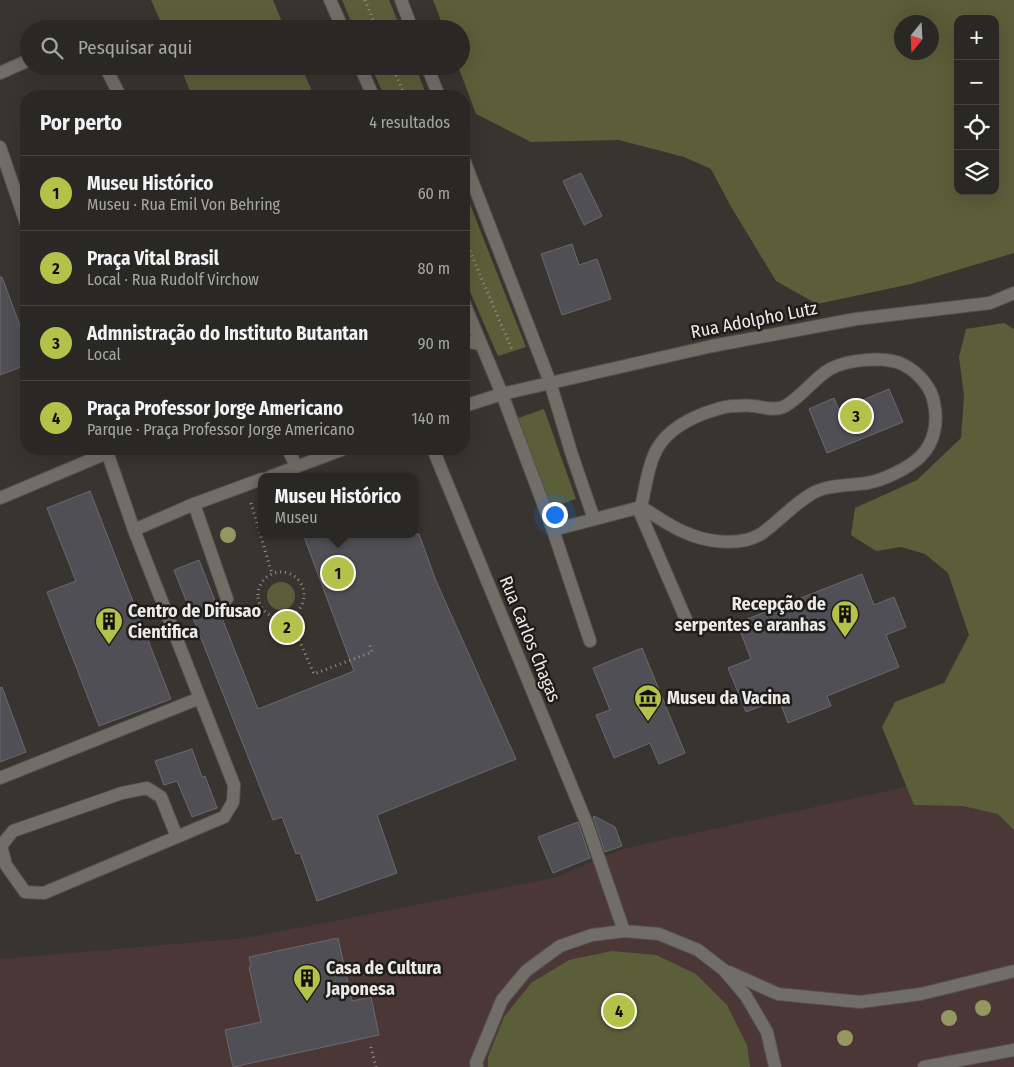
<!DOCTYPE html>
<html lang="pt">
<head>
<meta charset="utf-8">
<style>
	body { margin:0; font-family:"Fira Sans Condensed",sans-serif; background:#32302c; color:#f1f3f6 }
	.controls { position:absolute; right:15px; top:15px; display:grid; overflow:hidden; border-radius:10px; box-shadow:0 5px 20px #0002 }
	.controls button { width:45px; height:45px; display:grid; place-items:center; padding:0; border:0; border-bottom:1px solid #464441; background:#2a2824; color:#f1f3f6; font:25px sans-serif }
	.compass { position:absolute; left:894px; top:15px; width:45px; height:45px; border-radius:50%; background:#2a2824; box-shadow:0 5px 20px #0002; rotate:198deg }
	.you { position:absolute; left:554px; top:514px; width:18px; height:18px; margin:-12px; border:4px solid #fff; border-radius:50%; background:#1a73e8; box-shadow:0 0 0 8px #1a73e833 }
	.badge { display:grid; place-items:center; width:32px; height:32px; border-radius:50%; background:#b4c24a; color:#111; font-size:16px; font-weight:700 }
	.pin { position:absolute; translate:-50% -50%; border:2px solid #fff; box-shadow:0 1px 5px #0006 }
	.popup { position:absolute; left:258px; top:473px; width:160px; height:65px; box-sizing:border-box; display:grid; place-content:center; border-radius:10px; background:#2a2824; filter:drop-shadow(0 1px 4px #0005); font-size:16px; white-space:nowrap; color:#a5a6a6 }
	.popup b { font-size:19px; color:#f1f3f6 }
	.popup::after { content:''; position:absolute; left:50%; top:100%; margin-left:-10px; border:10px solid transparent; border-top-color:#2a2824 }
	.list { margin:0; padding:0; list-style:none }
	h2 { display:flex; justify-content:space-between; align-items:center; height:65px; margin:0; padding:0 20px; font-size:21px }
	h2 small { font-size:16px; font-weight:400; color:#a5a6a6 }
	.list li { display:grid; grid-template-columns:32px 1fr auto; gap:15px; align-items:center; box-sizing:border-box; height:75px; padding:0 20px; border-top:1px solid #464441 }
	.list b { display:block; font-size:19px; white-space:nowrap }
	.list p { margin:0; font-size:16px; white-space:nowrap; color:#a5a6a6 }
	.list em { font-size:16px; font-style:normal; color:#a5a6a6 }
	.icon { flex:none; width:28px; height:28px; fill:none; stroke:currentColor; stroke-width:2; stroke-linecap:round; stroke-linejoin:round }
	.map { position:relative; flex:none; width:1014px; height:1067px; overflow:hidden }
	.search { position:absolute; background:#2a2824; box-shadow:0 5px 20px #0002; left:20px; top:20px; width:450px; height:55px; display:flex; align-items:center; gap:12px; box-sizing:border-box; padding:0 18px; border-radius:28px; color:#a5a6a6; font-size:19px }
	.panel { position:absolute; background:#2a2824; box-shadow:0 5px 20px #0002; left:20px; top:90px; width:450px; height:365px; border-radius:20px }
	.map>svg:first-child { display:block }
	.education { fill:#4c3737 }
	.green { fill:#5a5e39; fill-rule:evenodd }
	.building { fill:#4f4f55; stroke:#69696f }
	.lines { fill:none; stroke-linecap:round; stroke-linejoin:round }
	.service-casing { stroke:#54524e; stroke-width:14 }
	.minor-casing { stroke:#54524e; stroke-width:14 }
	.secondary-casing { stroke:#54524e; stroke-width:14 }
	.path { stroke:#95938f; stroke-width:3; stroke-dasharray:1 4; stroke-linecap:butt }
	.service { stroke:#716e68; stroke-width:12 }
	.minor { stroke:#716e68; stroke-width:12 }
	.secondary { stroke:#716e68; stroke-width:12 }
	.tree { fill:#949760 }
	.labels { text-anchor:middle; stroke-width:5; stroke-linejoin:round; paint-order:stroke }
	.street-label { font-size:18px; fill:#eceae7; stroke:#1e1d1b }
	.poi-label { font-size:18px; font-weight:bold; fill:#eceae7; stroke:#1e1d1b; text-anchor:start }
</style>
</head>
<body>
<div class="map">
<svg width="1014" height="1067" viewBox="0 0 1014 1067">
	<rect width="100%" height="100%" fill="#383530"/>
	<path class="education" d="M 1014,763 L 1014,1067 L 0,1067 L 0,959 L 246,938 L 554,878 L 623,849 Z"/>
	<path class="green" d="M 151,0 L 273,0 L 285,29 L 164,29 Z
		M 342,0 L 389,0 L 401,29 L 354,29 Z
		M 433,0 L 1014,0 L 1014,253 L 911,284 L 817,304 L 776,281 L 730,205 L 711,169 L 684,157 L 619,140 L 531,142 L 476,114 L 458,66 L 461,66 L 461,29 L 444,29 ZM 958,19 L 995,19 L 995,191 L 958,191 ZM 902,22 L 932,22 L 932,52 L 902,52 Z
		M 180,66 L 301,66 L 314,96 L 192,96 Z
		M 371,66 L 415,66 L 427,96 L 384,96 Z
		M 464,189 L 526,347 L 498,356 L 464,278 Z
		M 1004,323 L 1014,329 L 1014,830 L 998,814 L 963,806 L 914,805 L 882,727 L 895,702 L 944,683 L 969,635 L 948,573 L 925,554 L 901,547 L 876,551 L 851,535 L 855,508 L 917,480 L 961,438 L 964,396 L 959,357 L 966,329 Z
		M 544,409 L 576,499 L 550,508 L 518,418 Z
		M267 596a14 14 0 1 1 28 0a14 14 0 1 1-28 0Z
		M 612,951 L 656,955 L 696,974 L 727,1005 L 747,1045 L 750,1067 L 488,1067 L 488,1057 L 504,1017 L 531,983 L 569,960 Z"/>
	<path class="building" d="M 581,173 L 602,216 L 584,225 L 563,181 Z
		M 572,244 L 579,265 L 597,259 L 611,299 L 562,315 L 541,254 Z
		M 0,277 L 2,277 L 26,342 L 26,365 L 0,375 Z
		M 889,389 L 903,422 L 827,453 L 809,409 L 834,398 L 839,410 Z
		M 90,491 L 171,699 L 99,726 L 47,592 L 76,581 L 47,508 Z
		M 303,534 L 419,534 L 436,581 L 516,759 L 377,815 L 397,873 L 317,901 L 300,853 L 296,854 L 282,817 L 273,820 L 174,570 L 199,560 L 258,709 L 354,671 Z
		M 862,574 L 874,605 L 894,597 L 906,627 L 886,635 L 899,667 L 827,696 L 831,706 L 788,723 L 779,699 L 746,712 L 728,668 L 751,659 L 737,623 Z
		M 642,648 L 685,753 L 659,764 L 650,743 L 614,758 L 596,715 L 610,710 L 593,668 Z
		M 2,687 L 26,752 L 0,762 L 0,688 Z
		M 192,749 L 202,777 L 205,776 L 217,808 L 192,817 L 177,781 L 164,785 L 155,761 Z
		M 594,816 L 615,827 L 622,846 L 605,852 L 593,817 Z
		M 578,822 L 590,858 L 553,873 L 538,837 Z
		M 338,938 L 352,1001 L 371,997 L 379,1035 L 233,1067 L 225,1030 L 261,1022 L 249,967 L 251,966 L 249,957 Z"/>
	<g class="lines">
		<g class="service-casing">
			<path id="service" d="M 401,0 L 412,29
				M 105,66 L 120,96
				M 427,66 L 439,96
				M 0,73 L 29,60
				M 464,160 L 550,382 L 572,455 L 594,519
				M 464,341 L 481,344
				M 288,449 L 296,466
				M 194,504 L 227,599
				M 638,508 L 688,624
				M 553,530 L 641,507 C 655,515 669,526 684,532 C 705,542 740,547 761,534 C 778,522 791,507 808,496 C 825,484 847,486 867,483 C 884,480 909,468 921,456 C 935,442 938,421 934,403 C 932,388 918,372 904,365 C 887,356 848,359 830,369 C 814,378 799,400 783,407 C 773,411 764,407 753,406 C 747,405 741,406 734,406 C 724,406 715,410 705,413 C 684,421 663,433 654,455 C 647,471 645,490 641,507
				M 590,641 L 553,530 L 502,394 L 712,346 L 856,319 L 990,303 L 1014,293
				M 177,837 L 161,797 L 147,788 L 122,793 L 13,831 L 1,846 L 6,865 L 25,892 L 44,893 L 224,817 L 233,802 L 234,785"/>
		</g>
		<g class="minor-casing">
			<path id="minor" d="M 330,0 L 343,29
				M 360,66 L 373,96
				M 0,147 L 26,223
				M 464,303 L 502,394 L 464,406
				M 106,449 L 134,530 L 234,785
				M 433,449 L 587,824 L 624,931
				M 269,477 L 344,449
				M 0,498 L 107,453
				M 134,530 L 194,504 L 262,479
				M 0,778 L 200,698"/>
		</g>
		<g class="secondary-casing">
			<path id="secondary" d="M 729,972 L 778,994 L 860,1002 L 921,994 L 1014,971
				M 477,1067 L 476,1063 L 502,1000 L 526,971 L 560,946 L 592,935 L 624,931 L 659,934 L 698,950 L 724,970 L 746,996 L 767,1032 L 775,1067
				M 924,1067 L 1014,1050"/>
		</g>
		<path class="path" d="M 365,0 L 377,29
			M 392,66 L 405,96
			M 464,237 L 513,352
			M 251,503 L 272,574
			M258 595a23 23 0 1 1 46 0a23 23 0 1 1-46 0Z
			M 289,617 L 314,674 L 372,652 L 369,642
			M 371,1047 L 376,1067"/>
		<use href="#service" class="service"/>
		<use href="#minor" class="minor"/>
		<use href="#secondary" class="secondary"/>
	</g>
	<g class="tree">
		<circle cx="228" cy="535" r="8"/>
		<circle cx="983" cy="1008" r="8"/>
		<circle cx="949" cy="1018" r="8"/>
		<circle cx="845" cy="1038" r="8"/>
	</g>
	<defs>
		<g id="building-pin" transform="scale(1.4375)"><path d="M0 17L-7.5 6A9.5 9.5 0 1 1 7.5 6Z" fill="#b4c24a" stroke="#1e1d1b"/><path d="M-4-6H4V6H1V3H-1V6H-4ZM-2.5-4.3h1.7v1.8h-1.7ZM.8-4.3h1.7v1.8H.8ZM-2.5-1h1.7V.8h-1.7ZM.8-1h1.7V.8H.8Z" fill="#111"/></g>
		<g id="museum-pin" transform="scale(1.4375)"><path d="M0 17L-7.5 6A9.5 9.5 0 1 1 7.5 6Z" fill="#b4c24a" stroke="#1e1d1b"/><path d="M0-6L6-3V-2H-6V-3ZM-5-1h2V3h-2ZM-1-1h2V3h-2ZM3-1h2V3H3ZM-6 4H6V6H-6Z" fill="#111"/></g>
	</defs>
	<g fill-rule="evenodd">
		<use href="#building-pin" x="845" y="614"/>
		<use href="#building-pin" x="109" y="621"/>
		<use href="#museum-pin" x="648" y="698"/>
		<use href="#building-pin" x="307" y="978"/>
	</g>
	<g class="labels">
		<g class="street-label">
			<text transform="translate(754 320) rotate(-11)" y="6">Rua Adolpho Lutz</text>
			<text transform="translate(530 639) rotate(68)" y="6">Rua Carlos Chagas</text>
		</g>
		<g class="poi-label">
			<text x="826" y="610" text-anchor="end">Recepção de<tspan x="826" dy="21">serpentes e aranhas</tspan></text>
			<text x="128" y="617">Centro de Difusao<tspan x="128" dy="21">Cientifica</tspan></text>
			<text x="667" y="704">Museu da Vacina</text>
			<text x="326" y="974">Casa de Cultura<tspan x="326" dy="21">Japonesa</tspan></text>
		</g>
	</g>
</svg>
<div class="controls">
<button>+</button>
<button>−</button>
<button><svg class="icon" aria-label="locate" viewBox="0 0 24 24"><circle cx="12" cy="12" r="6"/><path d="M12 2v4M12 18v4M2 12h4M18 12h4"/></svg></button>
<button><svg class="icon" aria-label="layers" viewBox="0 0 24 24"><path d="M12 4l9 5-9 5-9-5zM3 14l9 5 9-5"/></svg></button>
</div>
<svg class="compass" viewBox="-18 -18 36 36"><path d="M0-13l5 13h-10z" fill="#e53935"/><path d="M0 13l5-13h-10z" fill="#a5a6a6"/></svg>
<div class="you"></div>
<div class="pin badge" style="left:338px;top:573px">1</div>
<div class="popup"><b>Museu Histórico</b>Museu</div>
<div class="pin badge" style="left:287px;top:627px">2</div>
<div class="pin badge" style="left:856px;top:416px">3</div>
<div class="pin badge" style="left:619px;top:1011px">4</div>
<div class="search"><svg class="icon" aria-label="search" viewBox="0 0 24 24"><circle cx="10" cy="10" r="6"/><path d="M15 15l6 6"/></svg>Pesquisar aqui</div>
<section class="panel">
<h2>Por perto<small>4 resultados</small></h2>
<ul class="list">
<li><span class="badge">1</span><div><b>Museu Histórico</b><p>Museu · Rua Emil Von Behring</p></div><em>60 m</em></li>
<li><span class="badge">2</span><div><b>Praça Vital Brasil</b><p>Local · Rua Rudolf Virchow</p></div><em>80 m</em></li>
<li><span class="badge">3</span><div><b>Admnistração do Instituto Butantan</b><p>Local</p></div><em>90 m</em></li>
<li><span class="badge">4</span><div><b>Praça Professor Jorge Americano</b><p>Parque · Praça Professor Jorge Americano</p></div><em>140 m</em></li>
</ul>
</section>
</div>
</body>
</html>
